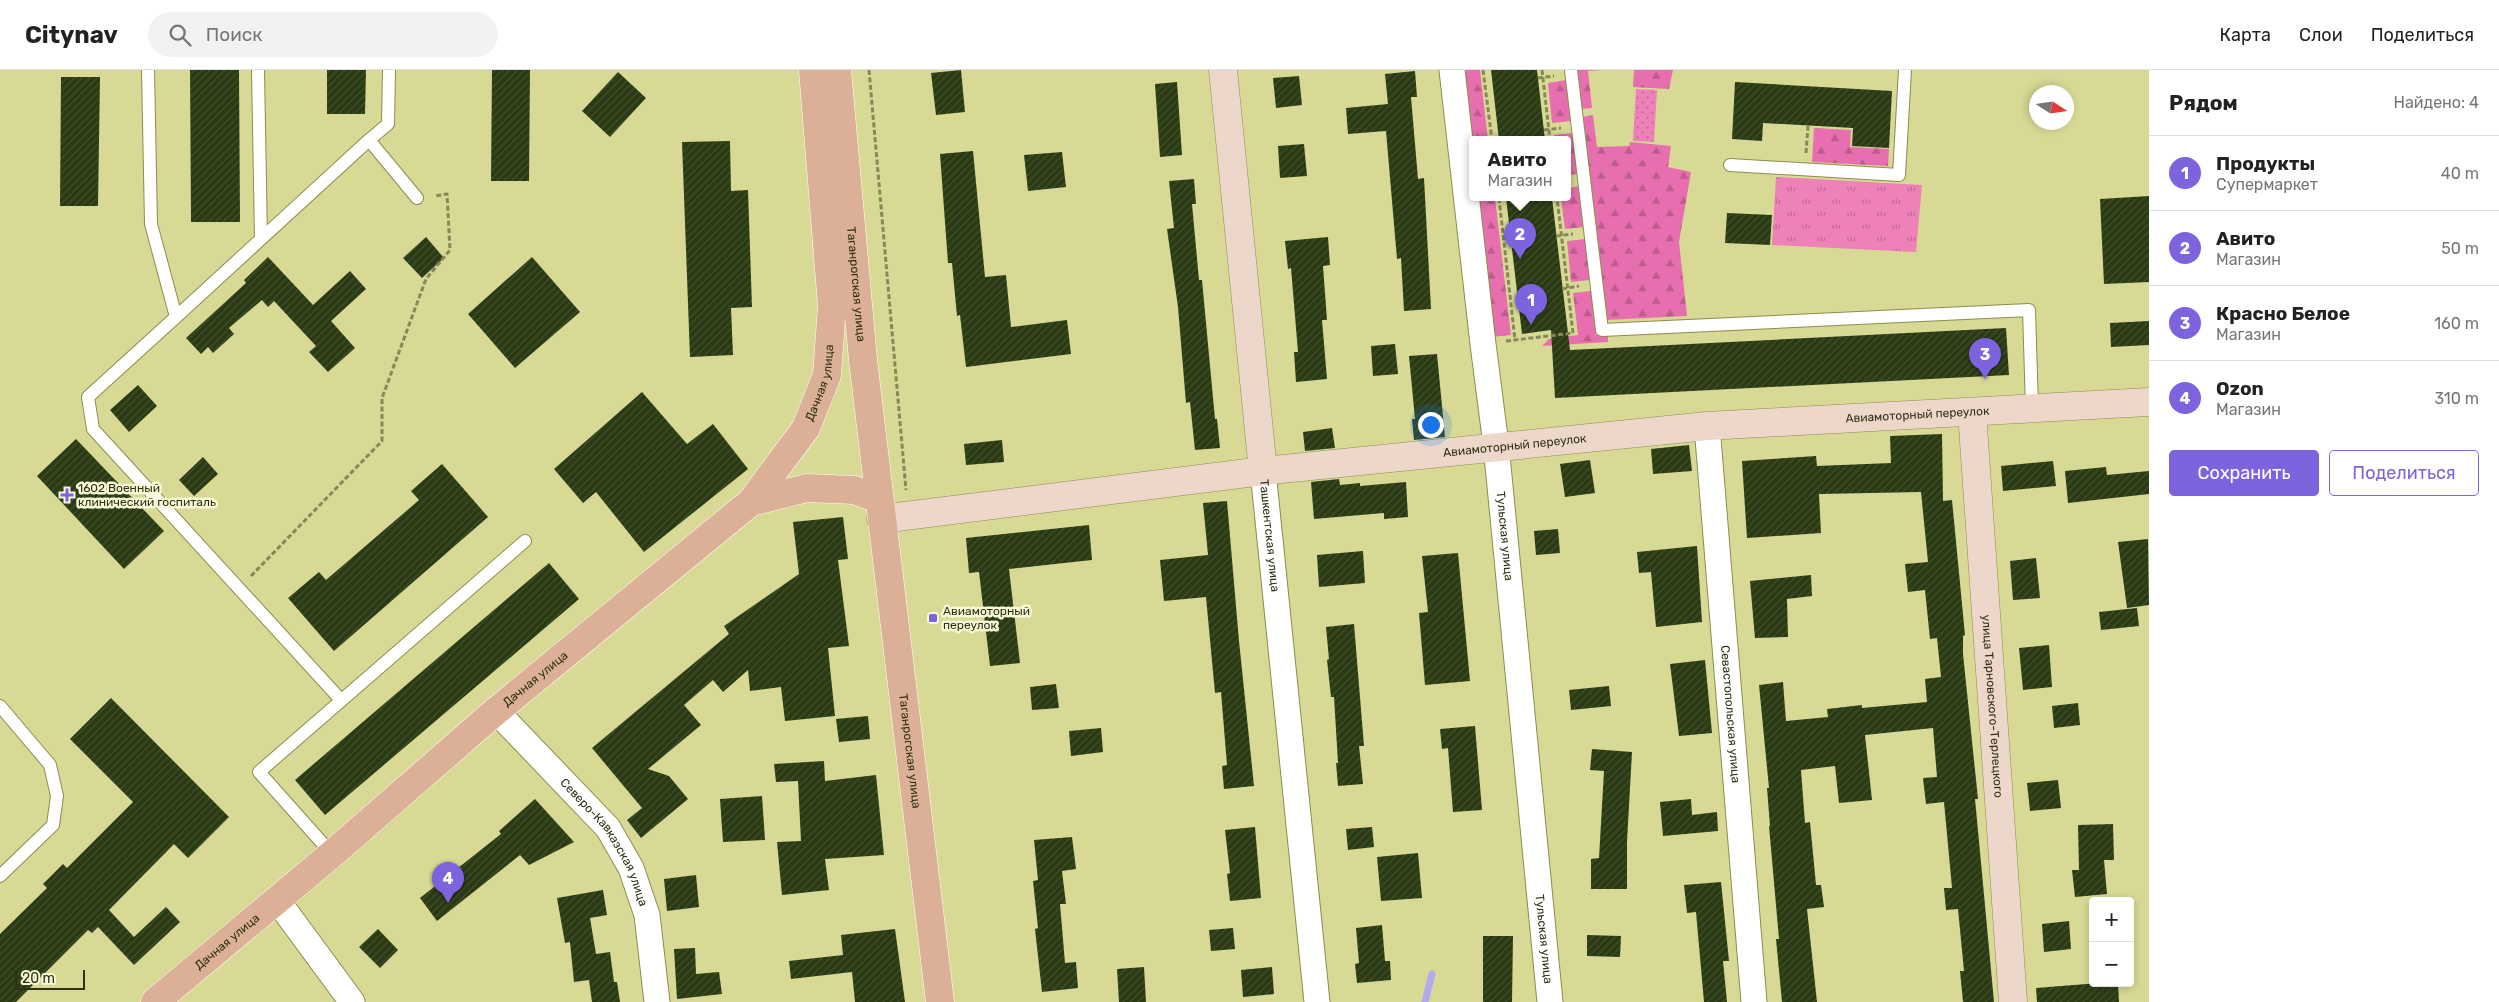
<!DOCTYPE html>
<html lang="ru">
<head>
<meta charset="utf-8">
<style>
	body { margin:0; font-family:Rubik,sans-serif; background:#f2f2f2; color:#222 }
	.controls { position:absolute; right:15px; bottom:15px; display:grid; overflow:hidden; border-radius:5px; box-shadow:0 2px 8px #0003 }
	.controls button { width:45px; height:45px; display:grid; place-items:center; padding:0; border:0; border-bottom:1px solid #e0e0e0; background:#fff; color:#222; font:25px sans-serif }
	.compass { position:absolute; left:2029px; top:15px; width:45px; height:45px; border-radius:50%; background:#fff; box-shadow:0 2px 8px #0003; rotate:102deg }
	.scale { position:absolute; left:15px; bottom:12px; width:70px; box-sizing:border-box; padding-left:5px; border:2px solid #2f3014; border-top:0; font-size:14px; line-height:18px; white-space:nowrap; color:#2f3014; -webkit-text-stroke:4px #f6f8d6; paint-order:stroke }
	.you { position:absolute; left:1430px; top:354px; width:18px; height:18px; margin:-12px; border:4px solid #fff; border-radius:50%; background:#1a73e8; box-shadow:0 0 0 8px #1a73e833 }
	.badge { display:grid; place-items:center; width:32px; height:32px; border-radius:50%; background:#7d63de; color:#fff; font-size:16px; font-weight:700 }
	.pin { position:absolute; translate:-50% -41px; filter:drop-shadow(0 1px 2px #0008) }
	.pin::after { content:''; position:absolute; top:26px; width:18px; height:15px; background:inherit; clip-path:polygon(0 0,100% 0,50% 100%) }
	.popup { position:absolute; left:1469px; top:66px; width:102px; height:65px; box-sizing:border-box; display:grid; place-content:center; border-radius:5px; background:#fff; filter:drop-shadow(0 1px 4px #0005); font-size:16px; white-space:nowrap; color:#767676 }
	.popup b { font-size:19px; color:#222 }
	.popup::after { content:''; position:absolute; left:50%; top:100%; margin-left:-10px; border:10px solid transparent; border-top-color:#fff }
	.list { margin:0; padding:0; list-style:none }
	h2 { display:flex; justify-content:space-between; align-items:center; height:65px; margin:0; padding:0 20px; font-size:21px }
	h2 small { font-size:16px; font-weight:400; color:#767676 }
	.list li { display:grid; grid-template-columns:32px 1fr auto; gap:15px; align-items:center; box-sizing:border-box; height:75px; padding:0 20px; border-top:1px solid #e0e0e0 }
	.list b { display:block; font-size:19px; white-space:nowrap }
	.list p { margin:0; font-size:16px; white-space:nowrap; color:#767676 }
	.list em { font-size:16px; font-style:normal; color:#767676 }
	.actions { display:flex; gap:10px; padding:15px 20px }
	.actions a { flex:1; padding:11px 0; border:1px solid #7d63de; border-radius:5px; text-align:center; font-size:18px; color:#7d63de }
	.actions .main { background:#7d63de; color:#fff }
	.icon { flex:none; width:28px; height:28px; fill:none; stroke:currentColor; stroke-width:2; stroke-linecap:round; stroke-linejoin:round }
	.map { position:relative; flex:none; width:2149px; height:932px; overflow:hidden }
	header { display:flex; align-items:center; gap:30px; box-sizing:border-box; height:70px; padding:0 25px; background:#fff; border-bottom:1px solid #e0e0e0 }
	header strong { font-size:24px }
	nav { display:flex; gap:28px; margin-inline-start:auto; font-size:18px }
	.search { width:350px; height:45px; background:#f2f2f2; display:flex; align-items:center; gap:12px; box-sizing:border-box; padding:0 18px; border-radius:28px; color:#767676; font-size:19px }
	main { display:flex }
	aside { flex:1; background:#fff }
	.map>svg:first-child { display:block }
	.grass { fill:url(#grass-tufts) }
	.forest { fill:url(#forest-firs) }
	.park { fill:url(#park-dots) }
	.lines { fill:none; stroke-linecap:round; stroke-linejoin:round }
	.stream { stroke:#b2a9ef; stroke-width:7 }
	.building { fill:url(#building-hatch) }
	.lane-casing { stroke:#8c8d4b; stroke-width:14 }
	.street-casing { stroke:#8c8d4b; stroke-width:27 }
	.secondary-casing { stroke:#8c8d4b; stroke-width:29 }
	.primary-casing { stroke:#fff; stroke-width:29 }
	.path { stroke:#868857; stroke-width:3; stroke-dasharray:5 2.5; stroke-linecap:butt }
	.lane { stroke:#fff; stroke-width:12 }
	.street { stroke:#fff; stroke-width:25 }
	.secondary { stroke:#edd7cb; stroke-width:28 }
	.primary { stroke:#dcb097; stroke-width:28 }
	.poi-dot { fill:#7d63de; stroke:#f6f8d6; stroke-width:2 }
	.labels { text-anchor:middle; stroke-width:5; stroke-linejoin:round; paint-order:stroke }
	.street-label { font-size:12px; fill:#2f3014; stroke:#f6f8d6 }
	.poi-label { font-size:12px; fill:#2f3014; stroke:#f6f8d6; text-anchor:start }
</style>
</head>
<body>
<header>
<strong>Citynav</strong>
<div class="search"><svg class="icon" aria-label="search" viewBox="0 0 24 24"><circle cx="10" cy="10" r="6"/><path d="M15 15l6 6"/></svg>Поиск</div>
<nav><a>Карта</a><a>Слои</a><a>Поделиться</a></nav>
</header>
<main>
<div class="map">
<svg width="2149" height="932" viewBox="0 0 2149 932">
	<defs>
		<pattern id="grass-tufts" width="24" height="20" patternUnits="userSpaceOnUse" patternTransform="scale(1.25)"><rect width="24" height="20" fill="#ef81b9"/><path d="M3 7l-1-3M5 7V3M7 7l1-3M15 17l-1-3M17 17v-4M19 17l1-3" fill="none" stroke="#c26a95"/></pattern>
		<pattern id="forest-firs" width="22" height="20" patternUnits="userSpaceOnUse" patternTransform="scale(1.25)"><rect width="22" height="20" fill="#e86faf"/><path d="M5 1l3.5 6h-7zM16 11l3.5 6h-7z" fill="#bc5c8d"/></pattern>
		<pattern id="park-dots" width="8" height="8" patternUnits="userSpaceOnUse" patternTransform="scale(1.25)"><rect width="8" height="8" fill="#ef81b9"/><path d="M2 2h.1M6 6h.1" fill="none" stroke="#c26a95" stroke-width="1.8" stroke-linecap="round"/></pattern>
		<pattern id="building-hatch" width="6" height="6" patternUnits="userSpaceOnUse" patternTransform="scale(1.25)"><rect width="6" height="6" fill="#2a3b14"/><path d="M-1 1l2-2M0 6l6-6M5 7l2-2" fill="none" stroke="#414f2d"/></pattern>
	</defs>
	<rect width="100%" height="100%" fill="#d7d995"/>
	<path class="grass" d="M 1776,107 L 1922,115 L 1916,182 L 1772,175 Z"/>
	<path class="forest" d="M 1459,0 L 1480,0 L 1488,70 L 1472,70 Z
		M 1577,0 L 1603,0 L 1588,1 L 1592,38 L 1581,39 Z
		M 1634,0 L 1673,0 L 1669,19 L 1633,17 Z
		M 1566,10 L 1571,51 L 1552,53 L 1548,13 Z
		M 1593,45 L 1597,77 L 1629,76 L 1630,72 L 1671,76 L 1668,97 L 1691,102 L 1679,172 L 1687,246 L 1606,250 L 1582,47 Z
		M 1814,58 L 1851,60 L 1850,77 L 1889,79 L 1888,96 L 1812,92 Z
		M 1573,63 L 1577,104 L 1568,105 L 1568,70 L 1555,70 L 1554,65 Z
		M 1579,116 L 1584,157 L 1565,159 L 1561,128 L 1568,128 L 1568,118 Z
		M 1474,128 L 1495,128 L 1511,265 L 1491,267 Z
		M 1585,169 L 1590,210 L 1571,212 L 1567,171 Z
		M 1591,221 L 1596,265 L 1608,265 L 1608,272 L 1542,276 L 1549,269 L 1578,265 L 1573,223 Z"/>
	<path class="park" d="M 1636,19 L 1657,20 L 1654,72 L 1633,71 Z"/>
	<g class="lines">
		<path class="stream" d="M 1425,932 L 1432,904"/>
	</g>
	<path class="building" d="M 190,0 L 239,0 L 240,152 L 191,152 Z
		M 327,0 L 366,0 L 365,44 L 327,44 Z
		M 492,0 L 530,0 L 529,111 L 491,111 Z
		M 961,0 L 965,42 L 936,45 L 931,3 Z
		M 1491,0 L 1537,0 L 1545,70 L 1499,70 Z
		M 1415,1 L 1417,27 L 1411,27 L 1418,109 L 1424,108 L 1431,239 L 1404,241 L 1401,188 L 1397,189 L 1386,61 L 1348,64 L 1346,38 L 1388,34 L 1385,4 Z
		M 618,2 L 646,28 L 610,67 L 582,41 Z
		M 1299,6 L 1302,35 L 1276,38 L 1273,8 Z
		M 61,7 L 100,7 L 98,136 L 60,136 Z
		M 1177,12 L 1182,85 L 1160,87 L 1155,14 Z
		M 1735,12 L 1892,21 L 1889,78 L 1852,76 L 1853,58 L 1763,53 L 1762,71 L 1732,69 Z
		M 730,71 L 731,121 L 748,120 L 752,237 L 731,238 L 733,285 L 690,287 L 682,72 Z
		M 1304,74 L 1307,106 L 1280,108 L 1278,76 Z
		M 973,81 L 985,207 L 1006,205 L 1011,257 L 1067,250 L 1071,284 L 966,297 L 960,245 L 957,246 L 952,193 L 948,193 L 940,84 Z
		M 1062,82 L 1066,117 L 1028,121 L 1024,85 Z
		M 1194,109 L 1196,134 L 1192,134 L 1199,210 L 1202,210 L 1215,349 L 1217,349 L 1220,378 L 1195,380 L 1190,332 L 1186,333 L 1178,237 L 1167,159 L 1174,158 L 1169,111 Z
		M 2149,126 L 2149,212 L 2104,214 L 2100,129 Z
		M 1506,128 L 1552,128 L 1570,280 L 2006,258 L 2009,305 L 1555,328 L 1551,260 L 1522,264 Z
		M 1727,143 L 1772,145 L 1770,175 L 1725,173 Z
		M 426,167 L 444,188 L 422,208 L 403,188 Z
		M 1328,167 L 1330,195 L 1323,196 L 1327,250 L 1322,250 L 1327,309 L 1296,312 L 1294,282 L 1298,282 L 1291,198 L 1288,199 L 1285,171 Z
		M 268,187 L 313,235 L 350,201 L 366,219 L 331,251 L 355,278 L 328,302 L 309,282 L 316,276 L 274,231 L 268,237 L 262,230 L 229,258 L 234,264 L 213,283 L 208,277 L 201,284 L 186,268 L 246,213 L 244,210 Z
		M 532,187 L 580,242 L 515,298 L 468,244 Z
		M 2149,251 L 2149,275 L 2111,277 L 2110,253 Z
		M 1395,274 L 1398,304 L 1373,306 L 1371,276 Z
		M 1437,284 L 1445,367 L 1414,370 L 1412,349 L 1415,349 L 1409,286 Z
		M 138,315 L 157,336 L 129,362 L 110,340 Z
		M 642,322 L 687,374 L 713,354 L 748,399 L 644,482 L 596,422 L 583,433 L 554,399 Z
		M 1332,358 L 1335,378 L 1305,381 L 1303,362 Z
		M 1942,364 L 1943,431 L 1952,430 L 1965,565 L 1963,566 L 1963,584 L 1978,729 L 1975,729 L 1980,782 L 1994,932 L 1963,932 L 1960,901 L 1964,901 L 1958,839 L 1946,840 L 1944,818 L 1952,818 L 1944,732 L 1926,734 L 1923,708 L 1937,707 L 1933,658 L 1865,665 L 1872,730 L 1839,733 L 1835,696 L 1801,700 L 1805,753 L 1810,752 L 1816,815 L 1821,815 L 1824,837 L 1807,839 L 1817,932 L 1782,932 L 1776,869 L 1779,869 L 1769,756 L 1770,756 L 1767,718 L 1769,718 L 1759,615 L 1783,612 L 1786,651 L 1828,647 L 1827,639 L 1862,635 L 1862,638 L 1927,632 L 1925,609 L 1941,607 L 1937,568 L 1930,569 L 1925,520 L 1908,522 L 1905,494 L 1928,492 L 1921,422 L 1819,424 L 1821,463 L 1747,468 L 1742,391 L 1816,386 L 1817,396 L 1891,393 L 1890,366 Z
		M 76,369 L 164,461 L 124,499 L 37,406 Z
		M 1002,370 L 1004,392 L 966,395 L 964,374 Z
		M 1689,375 L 1692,401 L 1653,404 L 1651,379 Z
		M 203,387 L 218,404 L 194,426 L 179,410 Z
		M 1590,390 L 1595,423 L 1565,427 L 1560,394 Z
		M 2053,391 L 2056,416 L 2003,421 L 2001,396 Z
		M 442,394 L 488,447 L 334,581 L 288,528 L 319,502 L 326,510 L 419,430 L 411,421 Z
		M 2106,397 L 2107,405 L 2149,401 L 2149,424 L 2068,433 L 2065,401 Z
		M 1339,409 L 1340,415 L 1360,413 L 1360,416 L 1406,412 L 1408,447 L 1384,449 L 1384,443 L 1314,449 L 1311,412 Z
		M 1227,431 L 1239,571 L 1254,716 L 1224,719 L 1222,696 L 1227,695 L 1221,622 L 1215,623 L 1206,527 L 1164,531 L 1160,490 L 1208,485 L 1203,433 Z
		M 843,447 L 848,489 L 838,490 L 849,576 L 828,578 L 835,646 L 785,651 L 781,617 L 750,621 L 748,600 L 723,622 L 713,610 L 684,635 L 701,655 L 648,699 L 669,706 L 688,729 L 641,768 L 627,750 L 642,738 L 592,678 L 729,564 L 724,556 L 799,504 L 793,452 Z
		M 1089,455 L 1092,490 L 1009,499 L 1020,593 L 990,596 L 979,502 L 969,503 L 966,468 Z
		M 1558,459 L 1560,483 L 1536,485 L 1534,461 Z
		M 2148,469 L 2149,535 L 2127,538 L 2118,472 Z
		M 1697,476 L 1702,552 L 1656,557 L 1651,502 L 1639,503 L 1637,482 Z
		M 1363,481 L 1365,513 L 1319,517 L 1317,485 Z
		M 1458,483 L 1470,611 L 1425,615 L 1419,543 L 1428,542 L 1422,486 Z
		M 2036,488 L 2040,528 L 2013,530 L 2010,491 Z
		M 549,493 L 579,529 L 325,745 L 295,710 Z
		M 1811,505 L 1812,526 L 1787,529 L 1788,567 L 1755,568 L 1750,511 Z
		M 2137,538 L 2139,556 L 2101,560 L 2099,542 Z
		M 1354,554 L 1364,676 L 1359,676 L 1363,714 L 1338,716 L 1336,693 L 1338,693 L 1334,627 L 1331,627 L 1327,590 L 1329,589 L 1326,557 Z
		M 2049,575 L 2052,617 L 2023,620 L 2019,578 Z
		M 1705,590 L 1712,663 L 1679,666 L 1670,594 Z
		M 1056,614 L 1059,638 L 1032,640 L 1030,617 Z
		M 1609,616 L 1611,636 L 1571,640 L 1569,620 Z
		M 111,628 L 229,747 L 188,788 L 174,774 L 109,840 L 134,867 L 166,837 L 180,852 L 134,895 L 98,857 L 92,863 L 88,860 L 16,932 L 0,932 L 0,864 L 47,818 L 43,814 L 63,794 L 67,798 L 133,732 L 70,669 Z
		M 2078,633 L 2080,655 L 2054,658 L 2052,636 Z
		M 868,646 L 870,669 L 839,672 L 836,649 Z
		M 1475,656 L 1482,740 L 1453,742 L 1448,678 L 1442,679 L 1440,659 Z
		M 1101,658 L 1103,682 L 1071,686 L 1069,661 Z
		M 1592,679 L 1632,682 L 1627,772 L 1627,819 L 1591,819 L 1591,789 L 1599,788 L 1604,701 L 1590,700 Z
		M 824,691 L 825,711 L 876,705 L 884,785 L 825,789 L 829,820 L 782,825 L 777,772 L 801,771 L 798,711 L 776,712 L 774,694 Z
		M 2058,710 L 2061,738 L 2030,741 L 2027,713 Z
		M 762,726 L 765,770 L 723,772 L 720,729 Z
		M 535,729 L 574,772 L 529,795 L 520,785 L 437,851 L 420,828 L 501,764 L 499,761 Z
		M 1691,729 L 1692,745 L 1717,742 L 1718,761 L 1663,766 L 1660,732 Z
		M 2113,754 L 2114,790 L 2104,790 L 2107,824 L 2075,827 L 2072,800 L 2079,800 L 2078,755 Z
		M 1255,757 L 1261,828 L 1230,831 L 1227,804 L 1230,803 L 1225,760 Z
		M 1372,757 L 1374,777 L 1348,780 L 1346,759 Z
		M 1072,767 L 1076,799 L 1062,801 L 1066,834 L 1060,834 L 1065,893 L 1076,892 L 1078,918 L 1042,922 L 1035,859 L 1038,858 L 1033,811 L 1038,810 L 1034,770 Z
		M 1418,783 L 1422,828 L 1381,831 L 1377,787 Z
		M 696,805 L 699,837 L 667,841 L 664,809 Z
		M 1721,812 L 1729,891 L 1723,891 L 1727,932 L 1704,932 L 1696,842 L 1687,843 L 1684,815 Z
		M 603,820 L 607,845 L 590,848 L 596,884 L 610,882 L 614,912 L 617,912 L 620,932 L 592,932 L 589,910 L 574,912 L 570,872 L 565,873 L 557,828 Z
		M 2069,851 L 2071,879 L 2044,882 L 2042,854 Z
		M 1382,855 L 1385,891 L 1390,891 L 1391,910 L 1357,913 L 1355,894 L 1359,893 L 1356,858 Z
		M 1233,858 L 1235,879 L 1211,881 L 1209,860 Z
		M 378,859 L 398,880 L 380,898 L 359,877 Z
		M 895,859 L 905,932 L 855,932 L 852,902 L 791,909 L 789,891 L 843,885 L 841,865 Z
		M 1587,865 L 1621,866 L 1620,887 L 1587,886 Z
		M 1483,866 L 1513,866 L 1512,932 L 1483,932 Z
		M 695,878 L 696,904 L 719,902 L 722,924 L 677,929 L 674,879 Z
		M 1144,897 L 1146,932 L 1119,932 L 1117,899 Z
		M 1272,897 L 1274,924 L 1243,927 L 1241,900 Z
		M 2099,913 L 2118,913 L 2119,932 L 2037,932 L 2036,918 Z"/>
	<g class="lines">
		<g class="lane-casing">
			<path id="lane" d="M 148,0 L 151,154 L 176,247 L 88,327 L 93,359 L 341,630
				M 258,0 L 261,169
				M 1571,0 L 1602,260 L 2029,240 L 2032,338
				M 369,70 L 388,54 L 389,0
				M 1730,95 L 1899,105 L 1905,0
				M 176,247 L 369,70 L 417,128
				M 0,636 L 50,695 L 57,726 L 53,755 L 0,806
				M 332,784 L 259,702 L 525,471"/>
		</g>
		<g class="street-casing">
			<g id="street">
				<path id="s1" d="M 1452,0 L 1483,274 L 1496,375 L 1550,932"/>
				<path id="s2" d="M 1707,356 L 1754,932"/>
				<path id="s3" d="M 1263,401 L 1317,932"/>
				<path id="s4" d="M 496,641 L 608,758 L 631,798 L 647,845 L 657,932"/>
				<path d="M 277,830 L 352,932"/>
			</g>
		</g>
		<g class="secondary-casing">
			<g id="secondary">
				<path d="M 1223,0 L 1263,401"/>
				<path id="s5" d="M 1972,342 L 2013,932"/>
				<path id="s6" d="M 881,449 L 1263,401 L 1707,356 L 2149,332"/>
			</g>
		</g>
		<g class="primary-casing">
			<g id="primary">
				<path id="s7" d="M 837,0 L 863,290 L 940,932"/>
				<path d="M 751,432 L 807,418 L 854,420 L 879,429"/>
				<path id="s8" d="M 155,932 L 332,784 L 496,641 L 751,432 L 806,358 L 827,305 L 832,236 L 813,0"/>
			</g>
		</g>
		<path class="path" d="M 869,0 L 906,420
			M 1483,0 L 1492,70
			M 1542,0 L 1550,70
			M 1538,8 L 1554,6
			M 1544,60 L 1561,58
			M 1806,83 L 1808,56
			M 1499,128 L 1515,270
			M 1556,166 L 1573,164
			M 1562,219 L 1579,216
			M 1506,271 L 1573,263 L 1557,128
			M 251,506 L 382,371 L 382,328 L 426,209 L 450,180 L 447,124 L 435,126"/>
		<use href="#lane" class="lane"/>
		<use href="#street" class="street"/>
		<use href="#secondary" class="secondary"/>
		<use href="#primary" class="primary"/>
	</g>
	<g class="poi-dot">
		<path d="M64.5 417.5h5v5h5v5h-5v5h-5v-5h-5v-5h5z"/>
		<rect x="928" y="543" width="10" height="10" rx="2.5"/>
	</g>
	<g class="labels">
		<g class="street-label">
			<text dy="4" stroke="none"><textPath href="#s7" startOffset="215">Таганрогская улица</textPath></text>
			<text dy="4" stroke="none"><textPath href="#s8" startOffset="918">Дачная улица</textPath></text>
			<text dy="4" stroke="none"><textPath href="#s6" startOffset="1042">Авиамоторный переулок</textPath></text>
			<text dy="4" stroke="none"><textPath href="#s6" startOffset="638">Авиамоторный переулок</textPath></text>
			<text dy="4" stroke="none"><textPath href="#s3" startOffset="65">Ташкентская улица</textPath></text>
			<text dy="4" stroke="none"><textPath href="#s1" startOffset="469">Тульская улица</textPath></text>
			<text dy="4" stroke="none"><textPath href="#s8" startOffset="499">Дачная улица</textPath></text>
			<text dy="4" stroke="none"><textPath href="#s5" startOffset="295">улица Тарновского-Терлецкого</textPath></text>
			<text dy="4" stroke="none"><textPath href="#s2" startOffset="289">Севастопольская улица</textPath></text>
			<text dy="4" stroke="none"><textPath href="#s7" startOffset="685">Таганрогская улица</textPath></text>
			<text dy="4" stroke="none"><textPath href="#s4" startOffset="172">Северо-Кавказская улица</textPath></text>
			<text dy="4" stroke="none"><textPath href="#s1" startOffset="874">Тульская улица</textPath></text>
			<text dy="4" stroke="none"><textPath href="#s8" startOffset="94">Дачная улица</textPath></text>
		</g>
		<g class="poi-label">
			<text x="78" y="422">1602 Военный<tspan x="78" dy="14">клинический госпиталь</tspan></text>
			<text x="943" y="545">Авиамоторный<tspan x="943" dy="14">переулок</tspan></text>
		</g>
	</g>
</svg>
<div class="controls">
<button>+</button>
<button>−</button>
</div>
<svg class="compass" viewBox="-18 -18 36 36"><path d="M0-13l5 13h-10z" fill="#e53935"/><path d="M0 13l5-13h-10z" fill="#767676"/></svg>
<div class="scale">20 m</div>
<div class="you"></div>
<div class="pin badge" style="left:1531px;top:255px">1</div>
<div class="pin badge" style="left:1520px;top:189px">2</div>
<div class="popup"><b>Авито</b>Магазин</div>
<div class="pin badge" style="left:1985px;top:309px">3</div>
<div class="pin badge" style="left:448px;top:833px">4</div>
</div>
<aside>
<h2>Рядом<small>Найдено: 4</small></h2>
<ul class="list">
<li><span class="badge">1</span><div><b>Продукты</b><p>Супермаркет</p></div><em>40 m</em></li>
<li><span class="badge">2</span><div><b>Авито</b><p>Магазин</p></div><em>50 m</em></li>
<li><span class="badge">3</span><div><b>Красно Белое</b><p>Магазин</p></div><em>160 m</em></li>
<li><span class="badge">4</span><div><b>Ozon</b><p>Магазин</p></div><em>310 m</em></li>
</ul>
<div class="actions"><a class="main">Сохранить</a><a>Поделиться</a></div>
</aside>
</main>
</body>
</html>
